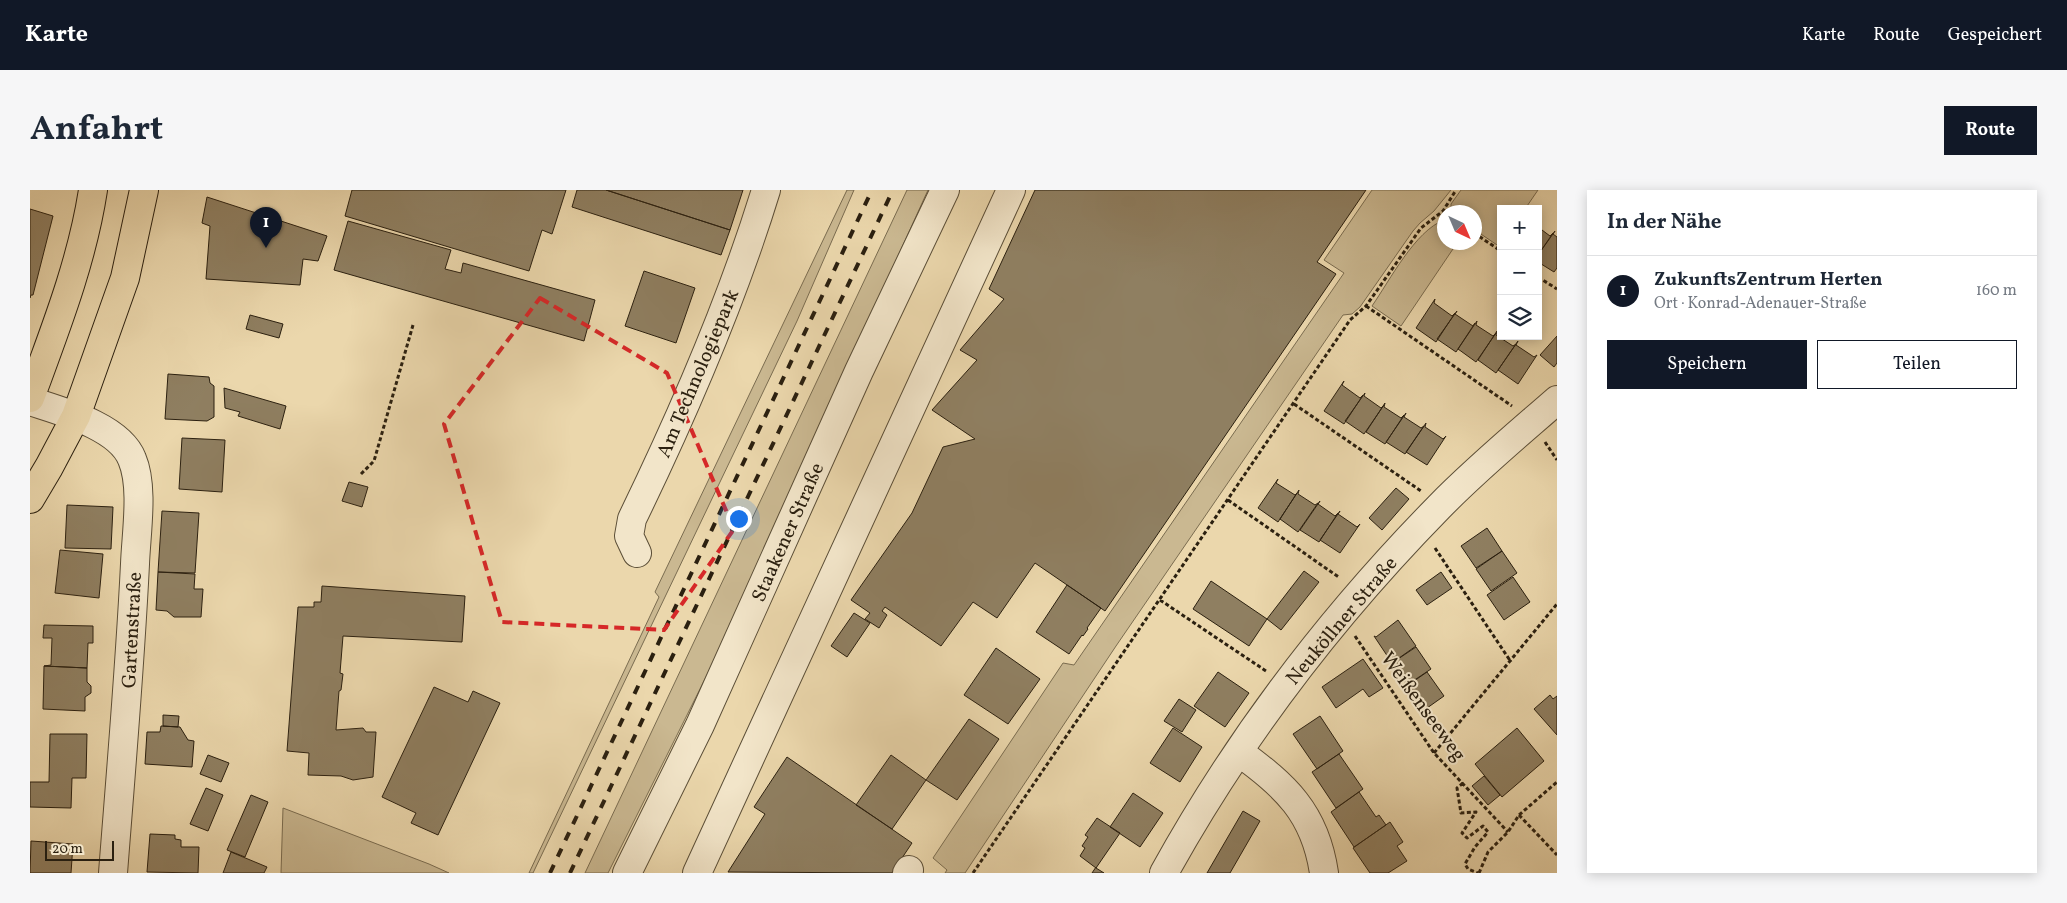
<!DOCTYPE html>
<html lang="de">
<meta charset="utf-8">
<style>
:root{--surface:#fff;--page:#f6f6f7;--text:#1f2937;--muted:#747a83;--line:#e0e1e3;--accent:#111827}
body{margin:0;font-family:Vollkorn,serif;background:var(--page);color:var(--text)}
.controls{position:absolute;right:15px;top:15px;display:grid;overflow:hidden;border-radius:0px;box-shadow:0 2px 12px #0003}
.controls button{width:45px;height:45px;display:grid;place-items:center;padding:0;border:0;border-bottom:1px solid var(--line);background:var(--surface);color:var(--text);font:25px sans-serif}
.compass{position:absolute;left:1407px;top:15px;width:45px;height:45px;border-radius:50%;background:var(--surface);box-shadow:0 2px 12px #0003;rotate:136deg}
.scale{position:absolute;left:15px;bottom:12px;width:69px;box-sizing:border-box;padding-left:5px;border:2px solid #2b2010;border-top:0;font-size:14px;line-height:18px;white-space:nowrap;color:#2b2010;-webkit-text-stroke:4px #f2e5c9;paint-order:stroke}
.you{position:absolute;left:708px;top:328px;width:18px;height:18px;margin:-12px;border:4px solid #fff;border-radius:50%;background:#1a73e8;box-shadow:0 0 0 8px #1a73e833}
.badge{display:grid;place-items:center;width:32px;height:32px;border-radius:50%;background:var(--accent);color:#fff;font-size:16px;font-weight:700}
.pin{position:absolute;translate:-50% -41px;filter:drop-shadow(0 1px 2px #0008)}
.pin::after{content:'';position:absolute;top:26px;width:18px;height:15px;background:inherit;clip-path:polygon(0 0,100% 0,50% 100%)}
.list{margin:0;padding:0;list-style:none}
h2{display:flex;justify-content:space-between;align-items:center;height:65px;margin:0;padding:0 20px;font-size:21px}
h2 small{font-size:16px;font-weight:400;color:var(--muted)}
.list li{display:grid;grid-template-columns:32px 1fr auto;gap:15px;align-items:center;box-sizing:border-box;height:70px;padding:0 20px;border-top:1px solid var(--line)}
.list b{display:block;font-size:19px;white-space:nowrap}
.list p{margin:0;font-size:16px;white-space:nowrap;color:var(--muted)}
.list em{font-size:16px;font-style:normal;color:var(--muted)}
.actions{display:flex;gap:10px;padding:15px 20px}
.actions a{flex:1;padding:11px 0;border:1px solid var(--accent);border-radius:0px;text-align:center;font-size:18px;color:var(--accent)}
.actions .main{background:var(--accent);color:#fff}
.icon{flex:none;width:28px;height:28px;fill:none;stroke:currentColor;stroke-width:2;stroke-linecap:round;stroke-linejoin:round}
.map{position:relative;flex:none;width:1527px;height:683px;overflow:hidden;border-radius:0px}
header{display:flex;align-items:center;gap:30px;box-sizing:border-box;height:70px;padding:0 25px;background:var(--accent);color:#fff}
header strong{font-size:24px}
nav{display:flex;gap:28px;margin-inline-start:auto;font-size:18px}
.intro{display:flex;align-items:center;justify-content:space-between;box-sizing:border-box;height:120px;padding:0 30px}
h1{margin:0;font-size:35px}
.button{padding:12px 22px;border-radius:0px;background:var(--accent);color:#fff;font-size:18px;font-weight:700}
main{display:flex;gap:30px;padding:0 30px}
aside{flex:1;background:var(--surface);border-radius:0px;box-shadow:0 2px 12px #0003}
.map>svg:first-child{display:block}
.green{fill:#cab891;stroke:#7a6c50}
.building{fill:#8f7f61;stroke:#2b2010}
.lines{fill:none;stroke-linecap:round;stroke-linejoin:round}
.minor-casing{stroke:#5b4e37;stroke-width:30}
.major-casing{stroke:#2b2010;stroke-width:30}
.path{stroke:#2b2010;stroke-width:3;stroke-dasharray:4 2.5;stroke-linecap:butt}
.minor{stroke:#f2e5c9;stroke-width:28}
.major{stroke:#ebd7ac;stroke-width:28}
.rail{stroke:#2b2010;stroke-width:4;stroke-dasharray:9 9;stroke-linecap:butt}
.marked{fill:none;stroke:#d62828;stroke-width:4;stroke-dasharray:10 6;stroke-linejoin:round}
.labels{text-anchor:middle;stroke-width:4;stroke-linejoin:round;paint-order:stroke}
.street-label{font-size:20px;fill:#2b2010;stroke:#f2e5c9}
</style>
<header>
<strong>Karte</strong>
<nav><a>Karte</a><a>Route</a><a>Gespeichert</a></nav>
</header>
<div class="intro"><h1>Anfahrt</h1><a class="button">Route</a></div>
<main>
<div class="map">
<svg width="1527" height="683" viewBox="0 0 1527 683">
<rect width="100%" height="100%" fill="#ebd7ac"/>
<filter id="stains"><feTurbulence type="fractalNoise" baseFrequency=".004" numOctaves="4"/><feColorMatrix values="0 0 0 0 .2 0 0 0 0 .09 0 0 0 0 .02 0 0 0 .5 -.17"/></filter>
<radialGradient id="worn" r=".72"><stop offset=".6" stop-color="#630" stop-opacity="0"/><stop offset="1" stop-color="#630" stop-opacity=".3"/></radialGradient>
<path class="green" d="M817 0H824L767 131 503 683H499L629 407 625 402Z
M877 0H898L683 473 578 683H555Z
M1342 0H1421L1404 21 1390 33 1383 41 1330 117 1322 124 1313 125 1086 456 935 683H915L917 680 903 668 1033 473 1044 475 1314 83 1294 70Z
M1431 0H1508L1495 19H1471L1470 57 1445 40 1444 22H1421V14Z
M1414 30V52L1427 53 1371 136 1342 116C1360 90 1385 41 1414 30Z
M253 618 399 674 419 683H251Z"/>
<path class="building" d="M322 0H536L522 44 512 40 499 81 315 26Z
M547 0H576L700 40 691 65 542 17Z
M576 0H713L700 40Z
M1005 0H1336L1287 72 1306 84 1075 421 1005 373 967 428 943 412 911 456 855 417 852 421 857 425 849 438 835 429 840 423 821 410 882 323 913 257 945 249 902 220 947 170 930 160 974 109 959 99Z
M177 7 297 46 288 71 273 69 270 95 176 89 180 36 172 33Z
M0 19 23 26 3 105H1L0 108Z
M318 31 421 60 415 79 431 83 433 73 565 110 554 151 304 80Z
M1508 37 1520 46 1523 43 1508 65Z
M1525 41 1523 44 1527 47V78L1524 82 1508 72V65Z
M614 81 665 98 646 153 595 136Z
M1405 109 1404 113 1422 126 1425 123 1406 152 1386 138Z
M1427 121 1425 124 1443 136 1445 133 1426 162 1407 149Z
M220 125 253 134 249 148 216 139Z
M1447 131 1446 135 1463 146 1466 143 1446 172 1428 159Z
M1467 141 1466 145 1483 156 1486 154 1466 183 1448 170Z
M1527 146V173L1524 177 1510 165Z
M1488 151 1486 155 1504 167 1507 165 1488 194 1468 180Z
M138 184 179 187 180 193 184 196V227L177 231 135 229Z
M1314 191 1312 195 1330 208 1333 205 1314 234 1294 221Z
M194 198 256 216 250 239 208 226 210 222 195 218Z
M1335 203 1334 206 1351 218 1354 215 1334 244 1315 231Z
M1355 213 1354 217 1371 228 1374 225 1355 254 1336 242Z
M1376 223 1374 227 1391 238 1394 236 1375 264 1356 252Z
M1396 233 1395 237 1413 249 1416 246 1397 275 1376 262Z
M152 248 195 250 192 302 149 299Z
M1248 289 1246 293 1265 305 1267 303 1248 332 1228 318Z
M319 292 338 297 332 317 312 311Z
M1366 298 1379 309 1352 340 1339 328Z
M1269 300 1268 304 1285 315 1288 313 1268 342 1250 329Z
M1290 311 1288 314 1305 326 1308 323 1289 352 1270 340Z
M37 315 83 317 81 359 35 358Z
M132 321 169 323 165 383 128 382Z
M1310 321 1308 324 1327 337 1330 334 1310 363 1290 350Z
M1457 338 1472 361 1446 378 1431 356Z
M30 360 73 364 69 408 25 403Z
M1472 361 1487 383 1461 401 1446 379Z
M1274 381 1289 392 1251 440 1237 429Z
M128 382 165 384 164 399H173L171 427H144L137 421 126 420Z
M1411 382 1422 398 1397 415 1386 400Z
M1483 387 1500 412 1474 430 1457 405Z
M1181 391 1237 429 1219 456 1163 419Z
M1037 395 1071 418 1057 438 1058 439 1053 446 1052 445 1039 464 1006 442Z
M292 396 435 406 432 452 313 446 310 483 313 484 311 500 309 501 306 540 333 538 336 542H346L343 587 323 590 311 586 278 585 279 563 257 561 268 417H284V412H291Z
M824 423 840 433 817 467 801 456Z
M1368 430 1386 456 1362 473 1344 446 1346 447Z
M14 435 63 436V453H58L57 478 14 476 21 475 22 448H13Z
M1386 457 1401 479 1377 495 1362 473Z
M966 458 1010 489 978 534 934 505Z
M1333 469 1353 498 1339 507 1333 499 1306 518 1292 497Z
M14 476 57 478V492L61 496V503L55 507V521L13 519Z
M1188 482 1219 503 1195 537 1164 516Z
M1397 482 1414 506 1390 523 1374 498Z
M404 497 438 512 443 501 470 513 408 645 381 633 386 623 352 607Z
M1520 505 1523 509 1527 506V545L1504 519Z
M1149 509 1166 520 1152 542 1134 531Z
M133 525 149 526 148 537 133 536Z
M1290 526 1313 561 1287 579 1263 544Z
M939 529 969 549 927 610 896 590Z
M131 536 150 537 158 550 164 551 162 577 115 574 117 542H130Z
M1143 538 1172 557 1150 592 1120 573Z
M1487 538 1514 571 1472 607 1445 574Z
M20 544H57L56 588H42L41 618 0 617V592H19Z
M1309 564 1333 599 1306 618 1282 582Z
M178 565 199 573 191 592 170 584Z
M861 565 896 590 862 639 826 615Z
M757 567 882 653 862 683 698 682 735 624 724 617Z
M1454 586 1470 605 1458 615 1442 596Z
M176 598 193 605 178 641 160 634Z
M1329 602 1346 627 1349 625 1356 635 1324 657 1301 622Z
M1103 603 1133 623 1110 657 1080 637Z
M221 605 238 612 215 667 197 660Z
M1213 621 1230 631 1200 683H1177Z
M1067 628 1090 643 1066 678 1050 666 1055 658 1052 656 1058 647 1055 645Z
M1360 632 1373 652 1367 656 1377 671 1358 683H1340L1323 658Z
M120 644 145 645V649L151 650V657H169L168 683 117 682Z
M1 651 43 654 41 683H0Z
M201 662 237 677 234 683H193Z
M1066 677V678L1074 683H1062Z"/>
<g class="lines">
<g class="minor-casing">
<path id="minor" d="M0 211C30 221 89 236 102 269 114 297 106 344 105 374 100 477 91 580 83 683
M607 363 599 346 602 329C654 222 701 114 736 0
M1209 562C1255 596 1285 622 1294 683
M597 683 670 535 829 181 915 0
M667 683 981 0
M877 683 879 680
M1134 683C1208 549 1302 426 1409 317 1446 279 1487 245 1527 210"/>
</g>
<g class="major-casing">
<path id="major" d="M0 208C25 140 52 72 63 0
M0 309 19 277 46 226 95 88 114 0"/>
</g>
<path class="path" d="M1444 43 1471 61
M1508 87 1527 99
M1336 116 1482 216
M1264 214 1391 301
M1515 252 1527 270
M331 284 344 271 383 135
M1198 310 1310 388
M1405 358 1481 472
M1130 410 1236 481
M1325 446 1404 563 1478 642
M1404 563 1527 414
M1433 593 1427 598 1431 623 1446 622 1432 643 1437 648 1453 636 1458 642 1445 657 1435 674 1438 679 1448 683
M1489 625 1527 665
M943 683 1320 130 1336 116 1391 38 1413 21 1426 0
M1449 683 1458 662 1478 642 1489 625 1527 592"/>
<use href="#minor" class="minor"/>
<use href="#major" class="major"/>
<path class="rail" d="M520 683 842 0
M540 683 863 0"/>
</g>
<path class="marked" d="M510 108 637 183 704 339 634 440 472 432 414 234Z"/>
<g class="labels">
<g class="street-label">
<text transform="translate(667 183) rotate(-67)" y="7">Am Technologiepark</text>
<text transform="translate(757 342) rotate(-66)" y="7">Staakener Straße</text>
<text transform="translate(1311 430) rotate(-50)" y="7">Neuköllner Straße</text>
<text transform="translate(101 440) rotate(-87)" y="7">Gartenstraße</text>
<text transform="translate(1394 516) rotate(54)" y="7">Weißenseeweg</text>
</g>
</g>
<rect width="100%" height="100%" filter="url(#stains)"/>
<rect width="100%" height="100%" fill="url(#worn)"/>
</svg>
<div class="controls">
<button>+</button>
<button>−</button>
<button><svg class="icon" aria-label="layers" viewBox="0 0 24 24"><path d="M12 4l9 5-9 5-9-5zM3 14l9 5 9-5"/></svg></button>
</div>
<svg class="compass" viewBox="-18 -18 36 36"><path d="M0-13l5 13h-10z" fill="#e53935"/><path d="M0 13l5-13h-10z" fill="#747a83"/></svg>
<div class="scale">20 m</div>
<div class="you"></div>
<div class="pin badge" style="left:236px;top:58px">1</div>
</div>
<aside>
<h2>In der Nähe<small></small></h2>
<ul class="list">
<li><span class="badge">1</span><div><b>ZukunftsZentrum Herten</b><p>Ort · Konrad-Adenauer-Straße</p></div><em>160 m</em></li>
</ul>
<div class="actions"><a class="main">Speichern</a><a>Teilen</a></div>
</aside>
</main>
